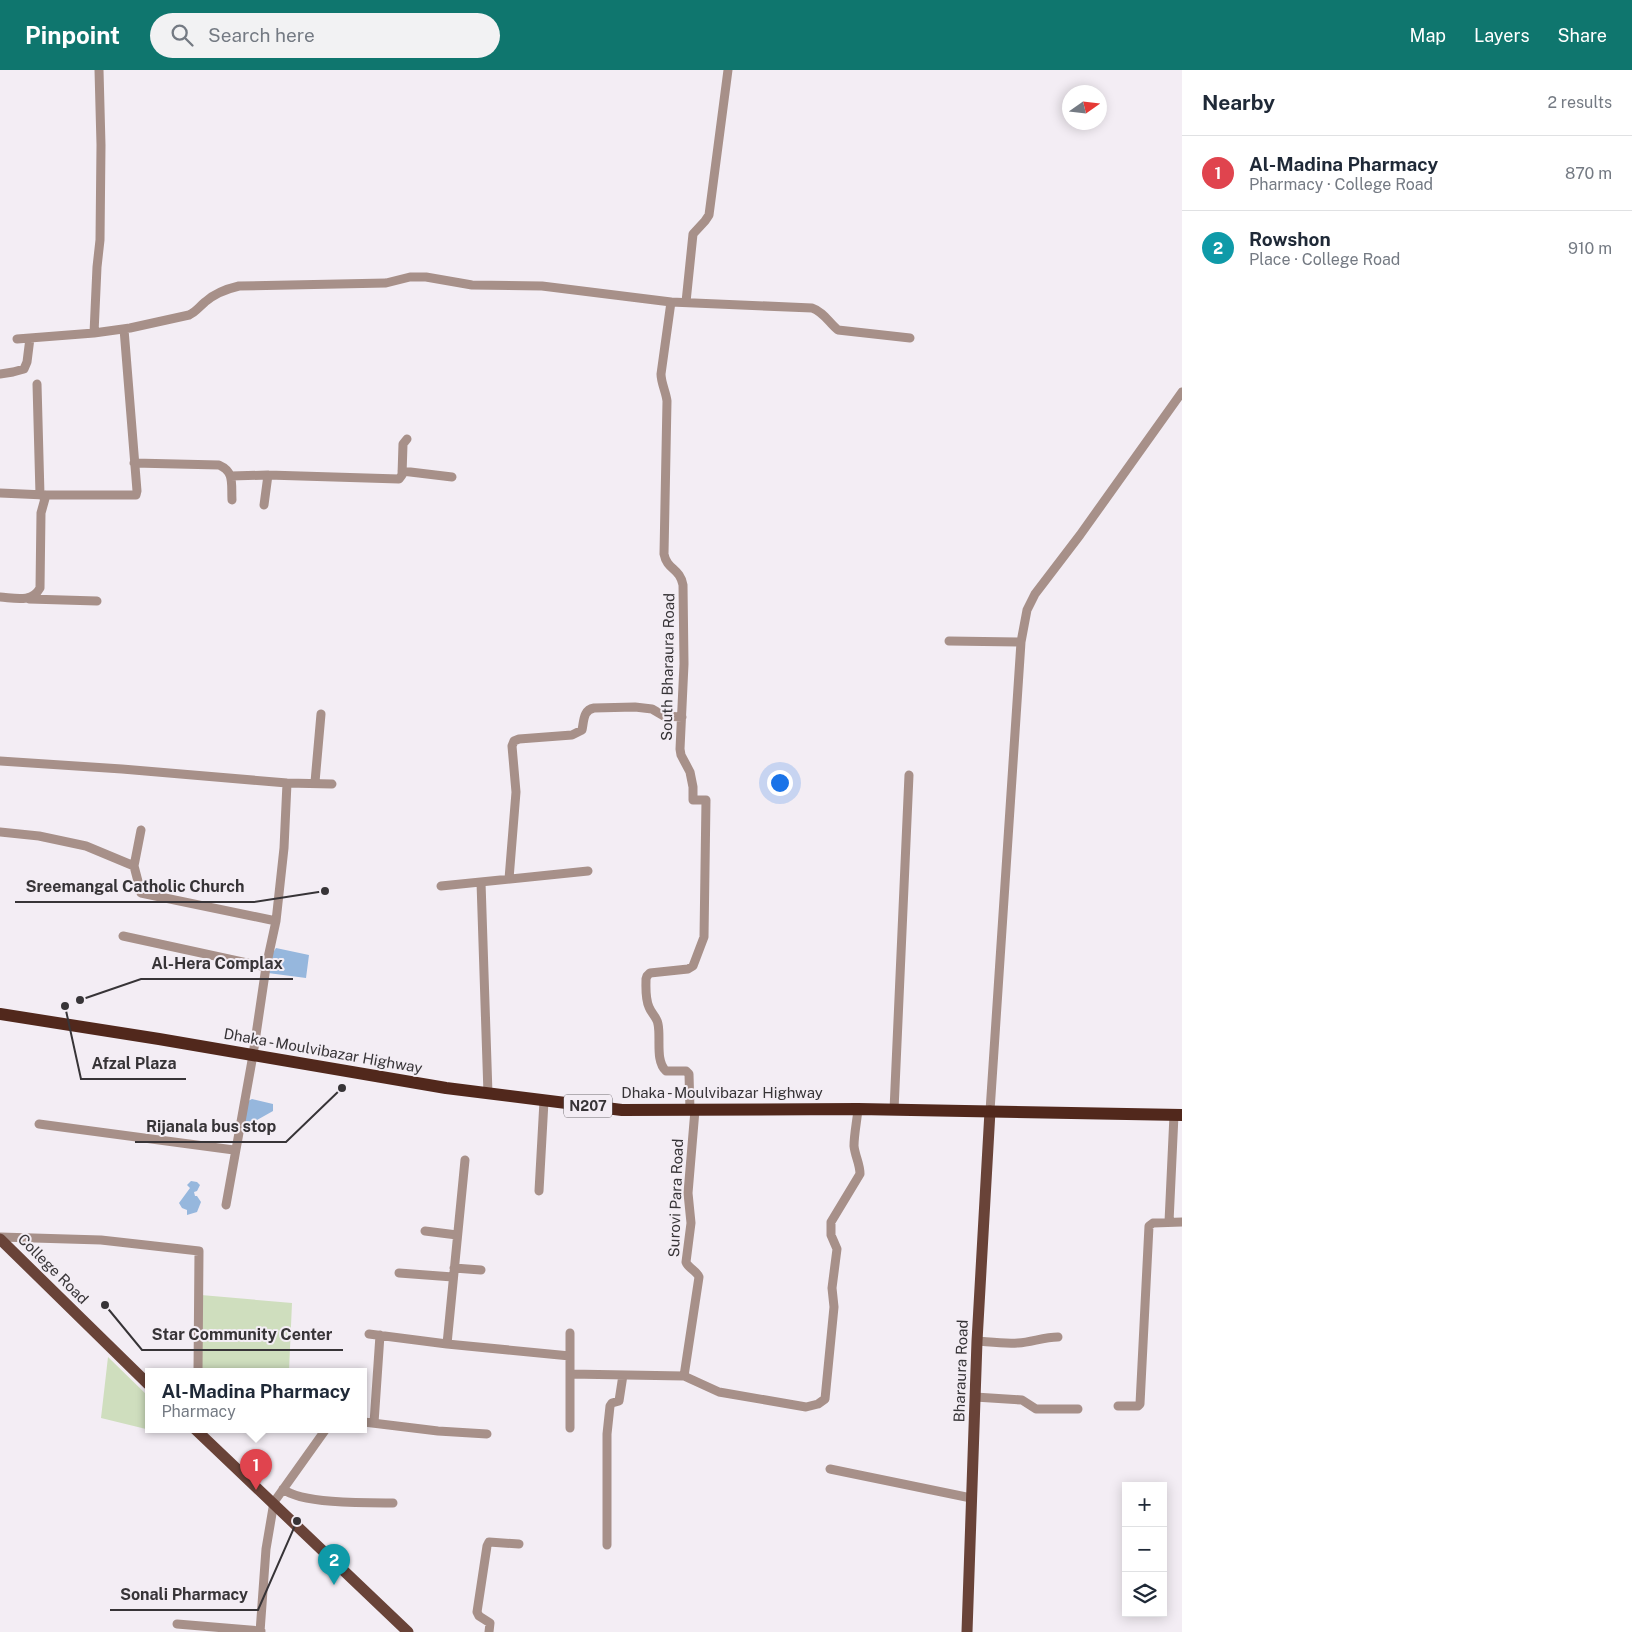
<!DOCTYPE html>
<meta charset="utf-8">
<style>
:root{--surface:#fff;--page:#f2f2f3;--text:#1f2937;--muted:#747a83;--line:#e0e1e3;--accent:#0f766e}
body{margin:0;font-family:"Public Sans",sans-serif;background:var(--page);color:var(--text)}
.controls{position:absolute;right:15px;bottom:15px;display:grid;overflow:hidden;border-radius:0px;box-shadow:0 2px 12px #0003}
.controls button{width:45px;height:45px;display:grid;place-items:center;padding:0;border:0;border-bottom:1px solid var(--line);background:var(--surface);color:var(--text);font:25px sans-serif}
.compass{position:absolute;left:1062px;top:15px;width:45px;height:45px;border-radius:50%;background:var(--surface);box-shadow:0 2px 12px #0003;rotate:76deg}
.you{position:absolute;left:779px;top:712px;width:18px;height:18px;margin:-12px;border:4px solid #fff;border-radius:50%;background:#1a73e8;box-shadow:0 0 0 8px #1a73e833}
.badge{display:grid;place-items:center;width:32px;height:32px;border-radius:50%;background:var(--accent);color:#fff;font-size:16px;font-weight:700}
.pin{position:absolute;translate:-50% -41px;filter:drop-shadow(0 1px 2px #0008)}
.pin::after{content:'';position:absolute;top:26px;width:18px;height:15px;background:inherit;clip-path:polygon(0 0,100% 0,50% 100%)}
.popup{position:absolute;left:145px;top:1298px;width:222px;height:65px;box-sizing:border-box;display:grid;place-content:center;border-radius:0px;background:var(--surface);filter:drop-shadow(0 1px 4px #0005);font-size:16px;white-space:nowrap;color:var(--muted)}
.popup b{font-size:19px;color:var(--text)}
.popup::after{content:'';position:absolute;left:50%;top:100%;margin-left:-10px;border:10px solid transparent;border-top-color:var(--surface)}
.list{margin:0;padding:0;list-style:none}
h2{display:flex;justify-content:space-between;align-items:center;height:65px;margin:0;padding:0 20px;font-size:21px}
h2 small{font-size:16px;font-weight:400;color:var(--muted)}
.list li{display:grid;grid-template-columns:32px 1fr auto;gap:15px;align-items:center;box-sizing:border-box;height:75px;padding:0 20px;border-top:1px solid var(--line)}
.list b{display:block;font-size:19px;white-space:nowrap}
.list p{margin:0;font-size:16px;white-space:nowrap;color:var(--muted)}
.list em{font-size:16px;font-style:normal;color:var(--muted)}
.icon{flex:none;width:28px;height:28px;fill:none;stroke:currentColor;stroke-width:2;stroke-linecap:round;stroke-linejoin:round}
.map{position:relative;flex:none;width:1182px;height:1562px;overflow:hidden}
header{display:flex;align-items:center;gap:30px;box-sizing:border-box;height:70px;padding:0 25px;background:var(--accent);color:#fff}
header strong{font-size:24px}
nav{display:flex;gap:28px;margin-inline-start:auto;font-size:18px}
.search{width:350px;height:45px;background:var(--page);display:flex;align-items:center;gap:12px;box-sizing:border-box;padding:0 18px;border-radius:28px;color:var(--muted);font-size:19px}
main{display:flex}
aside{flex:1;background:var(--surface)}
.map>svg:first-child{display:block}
.green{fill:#cfdebe}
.water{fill:#96b7dd}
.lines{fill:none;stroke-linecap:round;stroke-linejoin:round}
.minor{stroke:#a79089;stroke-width:9}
.major{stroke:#694338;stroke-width:11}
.highway{stroke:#51281c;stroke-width:12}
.labels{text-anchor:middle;stroke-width:4;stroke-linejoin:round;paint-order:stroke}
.shield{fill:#f3edf4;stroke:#6f6c70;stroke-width:1}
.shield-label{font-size:14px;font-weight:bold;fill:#373437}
.street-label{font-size:15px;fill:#373437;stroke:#f3edf4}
.leader{fill:none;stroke:#373437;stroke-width:2}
.callout-dot{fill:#373437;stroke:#f3edf4;stroke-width:2}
.callout-label{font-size:16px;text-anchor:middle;font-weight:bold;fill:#373437;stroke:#f3edf4;stroke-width:4;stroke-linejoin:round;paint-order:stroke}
</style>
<header>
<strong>Pinpoint</strong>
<div class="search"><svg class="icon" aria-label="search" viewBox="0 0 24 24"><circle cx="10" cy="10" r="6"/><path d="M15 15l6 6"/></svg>Search here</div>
<nav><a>Map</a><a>Layers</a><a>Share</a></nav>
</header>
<main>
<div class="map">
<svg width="1182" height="1562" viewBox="0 0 1182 1562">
<rect width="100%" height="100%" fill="#f3edf4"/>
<path class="green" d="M201 1225 292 1233 289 1301H199Z
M108 1287 148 1326V1351L146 1359 101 1348Z"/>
<path class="water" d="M276 878 309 885 306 908 268 903 272 884Z
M252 1029 273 1034V1041L257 1050 241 1054 246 1032Z
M191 1111 197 1112 200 1115 197 1121 194 1122 195 1126H197L201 1132 197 1142 187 1145V1140L182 1138 179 1133 190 1118 187 1115Z"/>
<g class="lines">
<path class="minor" d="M671 232 661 304C661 313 666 322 667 331L664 484C667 500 680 498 683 515L684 594 680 679 681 685 690 702 693 717V730H706L704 867 693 896 688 899 650 903 647 906 646 909C646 918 645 928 649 937 651 943 657 947 658 954 661 968 655 991 666 1001H686L689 1004 690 1040
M686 232 693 164 705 151 709 145 728 0
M94 263 97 197 100 170 101 75 99 0
M17 269 94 263 130 258 189 245C196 242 199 237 205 232 215 223 226 219 239 216L386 213 410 207H426L472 215 542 216 671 232 812 238C824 242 829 253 838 260L910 268
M0 304 13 302 24 299 27 292 30 268
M37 314 40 425
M134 393 219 395C235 402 231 414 232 430
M402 401 452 407
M231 406 268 405 399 409 402 405 403 374 407 369
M0 423 45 425
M264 435 268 405
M0 527C15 528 32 533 40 518L41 443 46 425H136L137 421 124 259
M29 529 97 531
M949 571 1021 572
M0 691 122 699 287 713 332 714
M315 712 321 644
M0 762 39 766 86 776 134 796 141 823 276 851
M134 796 141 760
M509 809 516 722 512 676 514 671 519 669 572 665 582 660C584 651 583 640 594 638L635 637 652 639 664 646 682 647
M481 812 488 1024
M441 816 588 801
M123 866 266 897
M894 1040 909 705
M990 1041 1021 572 1027 540 1035 524 1080 465 1182 322
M39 1054 234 1080
M539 1121 544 1031
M226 1135 253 985 266 897 276 851 284 778 287 713
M1169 1152 1174 1045
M425 1161 457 1165
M0 1167 101 1170 199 1181 198 1301
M454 1198 481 1200
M399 1203 453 1207
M369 1264 447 1274 570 1286
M977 1271C990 1272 1004 1274 1018 1273 1032 1272 1044 1267 1058 1267
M447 1274 465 1090
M570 1304 684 1306 719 1322 806 1337 818 1334 825 1329 834 1237 832 1218 837 1179 831 1165V1152L860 1104C860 1094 855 1086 854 1076 854 1064 857 1051 858 1039
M684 1306 699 1207C697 1201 688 1198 686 1192L691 1153 688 1123 695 1040
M975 1327 1022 1330 1036 1339H1078
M1118 1336H1138L1140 1334 1149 1156 1153 1153 1182 1152
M364 1352 438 1361 487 1364
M374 1353 380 1265
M570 1358V1263
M830 1399 971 1428
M283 1419C301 1434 368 1433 393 1433
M607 1475V1364L610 1336 612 1333 619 1331 623 1305
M177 1554 261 1561
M260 1562 266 1479 274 1432 326 1359
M489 1562 490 1553 479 1546 477 1542 487 1476 489 1472 519 1474"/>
<path class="major" d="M0 1169 148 1314
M195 1359 408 1562
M967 1562 977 1271 990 1041"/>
<path class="highway" d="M0 944 159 969 446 1018 622 1040 858 1039 1182 1045"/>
</g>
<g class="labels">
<rect class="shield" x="564" y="1024.5" width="48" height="23" rx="4"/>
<g class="shield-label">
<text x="588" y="1041">N207</text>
</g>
<g class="street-label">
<text transform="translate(668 597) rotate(-89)" y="5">South Bharaura Road</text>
<text transform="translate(323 981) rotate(10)" y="5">Dhaka - Moulvibazar Highway</text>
<text x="722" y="1028">Dhaka - Moulvibazar Highway</text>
<text transform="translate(676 1128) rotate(-88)" y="5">Surovi Para Road</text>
<text transform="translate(53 1199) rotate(45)" y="5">College Road</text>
<text transform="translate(961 1301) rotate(-88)" y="5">Bharaura Road</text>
</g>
</g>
<path class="leader" d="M325 821L254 832H15M80 930L141 909H293M65 936L81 1009H186M342 1018L286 1072H135M105 1235L142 1280H343M297 1451L258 1540H110"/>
<g class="callout-dot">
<circle cx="325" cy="821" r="5"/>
<circle cx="80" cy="930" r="5"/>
<circle cx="65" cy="936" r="5"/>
<circle cx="342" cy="1018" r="5"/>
<circle cx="105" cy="1235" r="5"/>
<circle cx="297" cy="1451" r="5"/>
</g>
<g class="callout-label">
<text x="135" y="822">Sreemangal Catholic Church</text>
<text x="217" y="899">Al-Hera Complax</text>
<text x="134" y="999">Afzal Plaza</text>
<text x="211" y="1062">Rijanala bus stop</text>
<text x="242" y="1270">Star Community Center</text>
<text x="184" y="1530">Sonali Pharmacy</text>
</g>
</svg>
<div class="controls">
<button>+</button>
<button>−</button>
<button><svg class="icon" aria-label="layers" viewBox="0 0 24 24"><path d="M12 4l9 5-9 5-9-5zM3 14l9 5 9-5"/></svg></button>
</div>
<svg class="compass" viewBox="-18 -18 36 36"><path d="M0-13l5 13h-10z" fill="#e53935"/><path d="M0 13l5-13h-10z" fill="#747a83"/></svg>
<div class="you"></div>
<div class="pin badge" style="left:256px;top:1420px;background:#e0444e">1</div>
<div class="popup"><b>Al-Madina Pharmacy</b>Pharmacy</div>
<div class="pin badge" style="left:334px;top:1515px;background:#0f9aa8">2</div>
</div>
<aside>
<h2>Nearby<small>2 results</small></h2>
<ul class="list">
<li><span class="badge" style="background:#e0444e">1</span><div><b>Al-Madina Pharmacy</b><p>Pharmacy · College Road</p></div><em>870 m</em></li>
<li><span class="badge" style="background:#0f9aa8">2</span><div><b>Rowshon</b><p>Place · College Road</p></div><em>910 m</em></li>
</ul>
</aside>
</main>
